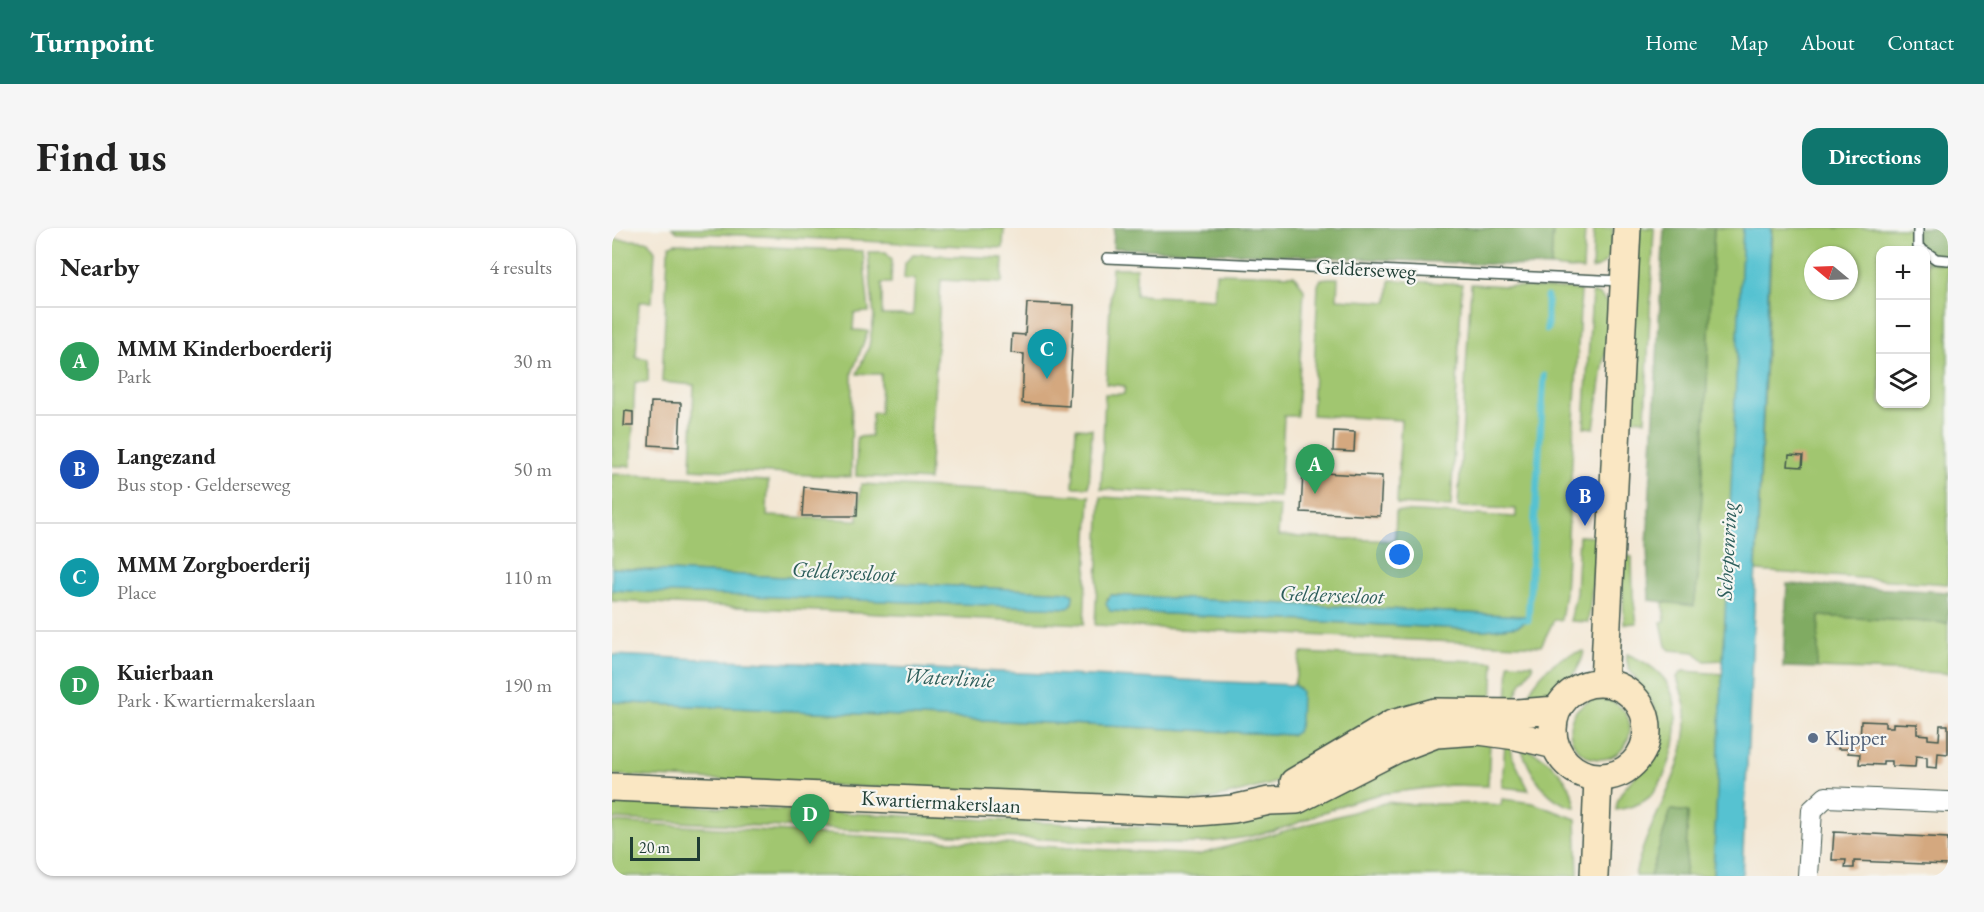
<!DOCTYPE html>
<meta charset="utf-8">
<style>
:root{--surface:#fff;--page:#f6f6f6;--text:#222;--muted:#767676;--line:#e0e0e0;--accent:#0f766e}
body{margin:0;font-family:"EB Garamond",serif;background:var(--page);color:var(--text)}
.controls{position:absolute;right:18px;top:18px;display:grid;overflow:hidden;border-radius:12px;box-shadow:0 2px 4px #0004}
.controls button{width:54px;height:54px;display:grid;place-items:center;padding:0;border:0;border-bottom:2px solid var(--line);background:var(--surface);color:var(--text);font:30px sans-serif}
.compass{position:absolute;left:1192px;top:18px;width:54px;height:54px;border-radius:50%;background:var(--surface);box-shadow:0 2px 4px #0004;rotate:289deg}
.scale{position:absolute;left:18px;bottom:15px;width:70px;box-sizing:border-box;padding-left:6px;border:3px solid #1f3d34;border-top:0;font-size:16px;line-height:21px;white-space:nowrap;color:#1f3d34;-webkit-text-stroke:4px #f6f6f2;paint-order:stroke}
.you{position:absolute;left:788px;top:327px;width:21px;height:21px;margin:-15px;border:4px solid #fff;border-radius:50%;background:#1a73e8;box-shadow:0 0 0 9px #1a73e833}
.badge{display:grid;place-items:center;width:39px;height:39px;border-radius:50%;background:var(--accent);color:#fff;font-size:20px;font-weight:700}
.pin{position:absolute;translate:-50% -50px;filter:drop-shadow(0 2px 3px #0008)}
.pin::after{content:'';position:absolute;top:32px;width:21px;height:18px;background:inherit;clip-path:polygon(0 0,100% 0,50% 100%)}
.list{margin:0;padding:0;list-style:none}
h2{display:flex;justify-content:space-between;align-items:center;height:78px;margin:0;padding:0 24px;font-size:26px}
h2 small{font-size:20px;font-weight:400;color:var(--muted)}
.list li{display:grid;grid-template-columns:39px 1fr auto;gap:18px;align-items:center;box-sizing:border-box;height:108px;padding:0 24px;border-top:2px solid var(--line)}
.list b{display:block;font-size:22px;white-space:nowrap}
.list p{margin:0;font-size:20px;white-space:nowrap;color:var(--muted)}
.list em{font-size:20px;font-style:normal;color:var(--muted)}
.icon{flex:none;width:33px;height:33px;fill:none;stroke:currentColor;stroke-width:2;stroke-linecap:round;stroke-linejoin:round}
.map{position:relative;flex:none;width:1336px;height:648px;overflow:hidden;border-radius:18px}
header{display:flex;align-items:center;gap:36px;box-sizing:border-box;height:84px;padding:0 30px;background:var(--accent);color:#fff}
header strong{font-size:28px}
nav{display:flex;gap:33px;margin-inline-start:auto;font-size:21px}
.intro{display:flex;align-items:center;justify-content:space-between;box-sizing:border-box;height:144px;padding:0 36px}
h1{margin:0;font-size:42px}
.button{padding:15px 27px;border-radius:18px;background:var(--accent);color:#fff;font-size:21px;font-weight:700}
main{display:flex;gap:36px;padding:0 36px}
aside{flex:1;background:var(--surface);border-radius:18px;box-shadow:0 2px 4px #0004}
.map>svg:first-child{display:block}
.green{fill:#a1c670;stroke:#608252;stroke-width:1.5;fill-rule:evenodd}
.forest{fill:#80ab62;stroke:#50744b;stroke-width:1.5}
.water{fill:#57c2d1;stroke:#3b8082;stroke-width:1.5}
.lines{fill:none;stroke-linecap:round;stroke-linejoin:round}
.stream{stroke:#57c2d1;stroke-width:7}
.building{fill:#d4a87f}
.lane-casing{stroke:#3f564c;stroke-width:12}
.street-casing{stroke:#3f564c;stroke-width:22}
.secondary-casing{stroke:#3f564c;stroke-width:30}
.lane{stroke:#fff;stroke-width:9}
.street{stroke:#fff;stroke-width:20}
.secondary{stroke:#fae7c3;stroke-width:27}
.service-dot{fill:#5c6f8a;stroke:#f6f6f2;stroke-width:2}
.labels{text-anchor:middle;stroke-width:4.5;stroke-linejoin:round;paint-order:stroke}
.street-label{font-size:21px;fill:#1f3d34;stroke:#f6f6f2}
.service-label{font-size:21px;fill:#4e5e75;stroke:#f6f6f2;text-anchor:start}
.water-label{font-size:22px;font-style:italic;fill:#2d5e5b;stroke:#f6f6f2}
</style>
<header>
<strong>Turnpoint</strong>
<nav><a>Home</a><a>Map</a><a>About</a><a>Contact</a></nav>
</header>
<div class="intro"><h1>Find us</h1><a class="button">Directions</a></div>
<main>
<aside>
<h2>Nearby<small>4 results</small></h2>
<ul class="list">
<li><span class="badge" style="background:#2e9e5b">A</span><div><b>MMM Kinderboerderij</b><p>Park</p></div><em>30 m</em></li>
<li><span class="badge" style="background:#1a4fb4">B</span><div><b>Langezand</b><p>Bus stop · Gelderseweg</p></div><em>50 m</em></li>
<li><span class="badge" style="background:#0f9aa8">C</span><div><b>MMM Zorgboerderij</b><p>Place</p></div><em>110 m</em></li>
<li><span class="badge" style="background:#2e9e5b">D</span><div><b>Kuierbaan</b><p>Park · Kwartiermakerslaan</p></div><em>190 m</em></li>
</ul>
</aside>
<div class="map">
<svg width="1336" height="648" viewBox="0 0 1336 648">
<rect width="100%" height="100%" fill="#f6f6f2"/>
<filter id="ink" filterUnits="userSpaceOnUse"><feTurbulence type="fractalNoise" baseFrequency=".0167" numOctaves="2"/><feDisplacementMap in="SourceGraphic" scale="12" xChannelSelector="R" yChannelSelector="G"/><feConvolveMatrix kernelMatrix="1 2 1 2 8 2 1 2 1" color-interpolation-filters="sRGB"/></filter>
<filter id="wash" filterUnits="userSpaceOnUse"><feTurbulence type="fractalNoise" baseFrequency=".008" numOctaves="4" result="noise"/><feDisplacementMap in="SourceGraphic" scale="24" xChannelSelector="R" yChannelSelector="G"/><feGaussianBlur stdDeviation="1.35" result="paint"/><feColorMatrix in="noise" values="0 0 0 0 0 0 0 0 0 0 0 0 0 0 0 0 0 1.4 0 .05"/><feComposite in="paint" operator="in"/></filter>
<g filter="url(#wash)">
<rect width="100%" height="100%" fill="#f3e7d4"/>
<path class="green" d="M60 0H392L391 20 65 4Z
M941 0H973L971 42 939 39Z
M982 0H1001C1000 18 1001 37 980 41Z
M1023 0H1042L1033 192 1015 191Z
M1102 0H1131L1112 432 1093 433 1082 424 1058 422 1054 418 1049 394 1053 393 1051 374 1082 377 1086 349Z
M1160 0H1336V356L1144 343ZM1268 22H1314V176H1268ZM1201 27H1237V63H1201Z
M0 11 36 13 43 23 40 74H27L24 129 36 131V154H23L19 238H0Z
M63 15 251 23 257 84 242 85 241 102 256 103 240 145 239 249 79 241 82 157 50 154 56 24 58 17Z
M256 24H274L280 31 279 55H270V87H301L303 51H292L293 35 301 26 391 30 390 55 329 52 317 252 244 248 245 209 259 208 260 185H268L269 146H245L257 118 262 89Z
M500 40H524V67L602 71 604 45 682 47 692 61 685 188H672L668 269 489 261 493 166H512L513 158 494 156Z
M717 50H726L725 71 776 74 778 52 850 56 839 279 785 276 789 192 700 187 706 57 709 51Z
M859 56 969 62 953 365 949 392H942L929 418 483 397 489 269 668 278 666 308 783 313 784 283 904 289V281L846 279ZM499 367 913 388 916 392 906 398 873 402 498 383 495 371Z
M980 64 988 67 997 77 995 113 982 200 972 199Z
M464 200 480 201 477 259H461Z
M0 246 156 253 155 288 246 292 249 256 478 268 472 396 0 373V362L456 380 460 376 461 367 456 364 0 340Z
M967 308 986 309 976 394 958 393 964 365Z
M1014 328 1020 329 1021 368 1025 395 1012 396 1010 347Z
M1207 388 1336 395V445L1205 440Z
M972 423C967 451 938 470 912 475 923 449 943 427 972 423Z
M689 425 882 434 880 478 656 557 599 571 569 574 0 547V474L680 507 687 460 682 457Z
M1015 426C1029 432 1043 439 1053 452 1074 482 1063 538 1041 565 1033 576 1016 580 1004 582 1005 552 1046 541 1048 504 1050 470 1010 448 1015 426Z
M897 435 920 436 921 439 910 454 900 477H895Z
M1071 443 1111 446 1101 648H1073L1076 584 1059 582 1038 648H1023C1034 591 1077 545 1074 485 1073 472 1068 461 1065 449Z
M958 501a30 30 0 1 1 60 0a30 30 0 1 1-60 0Z
M878 514 876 558 838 557 768 566 735 575 678 598 636 609 590 615H515L0 591V574L526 599 623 597 681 581 814 517Z
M893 515H898L901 530 917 562 890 559Z
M909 519C935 527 960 551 964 579 936 576 917 544 909 519Z
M890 571 921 575 964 591 966 648H0V594L586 627 776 574C813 580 851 572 889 577Z"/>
<path class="forest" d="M502 0H941L939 39 501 20Z
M1052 0H1102L1086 349 1082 378 1037 372 1035 318Z
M1305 0H1336V37L1314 34V22H1304Z
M1175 356 1336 364V395L1207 388 1205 440 1171 439Z
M1059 582 1076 584 1073 648H1038Z"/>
<path class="water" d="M1131 0H1159L1130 648H1101Z
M0 340 456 364 461 367 460 376 456 380 33 364 0 362Z
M499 367 913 388 916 392 906 398 873 402 498 383 494 376Z
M0 427 682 457 689 463 688 495 685 504 680 507 0 474Z"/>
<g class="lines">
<path class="stream" d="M935 101V69
M916 392 932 148"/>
</g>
<g id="blocks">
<path class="building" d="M415 75 462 77 457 178 410 175 412 126 399 125 400 106 413 107Z
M39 174 69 175 67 219 37 217Z
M13 183 21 184V198H12Z
M722 203 743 204 742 224 721 223Z
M1177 227 1191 228 1190 239 1176 238Z
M691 244 770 248 768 288 689 284Z
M192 259 246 264 245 288H190Z
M1249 493 1273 494V499H1281V495L1305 496V506L1316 507V511L1327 512 1328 497H1336V526L1326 525 1325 540 1315 539V529L1304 528 1303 539 1280 538V533H1271V537L1247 536 1248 526 1236 525 1237 521H1226L1227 507H1237V514L1248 515Z
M1222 604 1336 610V637L1242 633V640H1233L1234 632H1220Z"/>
</g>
</g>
<g filter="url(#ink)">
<use href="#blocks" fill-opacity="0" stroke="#3f564c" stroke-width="1.5"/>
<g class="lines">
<g class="lane-casing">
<path id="lane" d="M1306 0V19L1311 22
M1314 24 1324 31 1336 32
M495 30 1011 53"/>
</g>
<g class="street-casing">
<path id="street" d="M1196 648 1200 582 1214 569 1336 574"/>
</g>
<g class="secondary-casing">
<path id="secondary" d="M941 502a47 47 0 1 1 94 0a47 47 0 1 1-94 0Z
M992 455 1015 0
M682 554 780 496 823 484 905 485 945 482
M0 559 585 584 621 581 657 573 685 572 785 521 824 506 867 503 904 508 943 517
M982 648 986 550"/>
</g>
<use href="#lane" class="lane"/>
<use href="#street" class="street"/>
<use href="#secondary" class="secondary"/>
</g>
</g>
<circle class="service-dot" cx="1201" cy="510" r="6"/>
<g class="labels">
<g class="street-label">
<text transform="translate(754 41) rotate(3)" y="7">Gelderseweg</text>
<text transform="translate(329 574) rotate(3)" y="7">Kwartiermakerslaan</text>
</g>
<g class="service-label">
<text x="1213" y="517">Klipper</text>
</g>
<g class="water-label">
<text transform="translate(1114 323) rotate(-87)" y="8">Schepenring</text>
<text transform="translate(232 343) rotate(3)" y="8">Geldersesloot</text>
<text transform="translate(720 366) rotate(2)" y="8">Geldersesloot</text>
<text transform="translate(337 449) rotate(3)" y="8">Waterlinie</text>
</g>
</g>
</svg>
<div class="controls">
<button>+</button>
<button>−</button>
<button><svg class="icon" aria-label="layers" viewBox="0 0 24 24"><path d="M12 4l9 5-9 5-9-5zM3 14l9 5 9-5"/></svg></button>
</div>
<svg class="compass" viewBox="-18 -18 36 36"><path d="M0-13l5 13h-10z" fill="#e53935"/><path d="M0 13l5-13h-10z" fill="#767676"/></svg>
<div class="scale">20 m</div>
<div class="you"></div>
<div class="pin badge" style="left:703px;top:266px;background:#2e9e5b">A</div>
<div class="pin badge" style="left:973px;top:298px;background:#1a4fb4">B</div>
<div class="pin badge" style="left:435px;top:151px;background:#0f9aa8">C</div>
<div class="pin badge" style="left:198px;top:616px;background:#2e9e5b">D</div>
</div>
</main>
